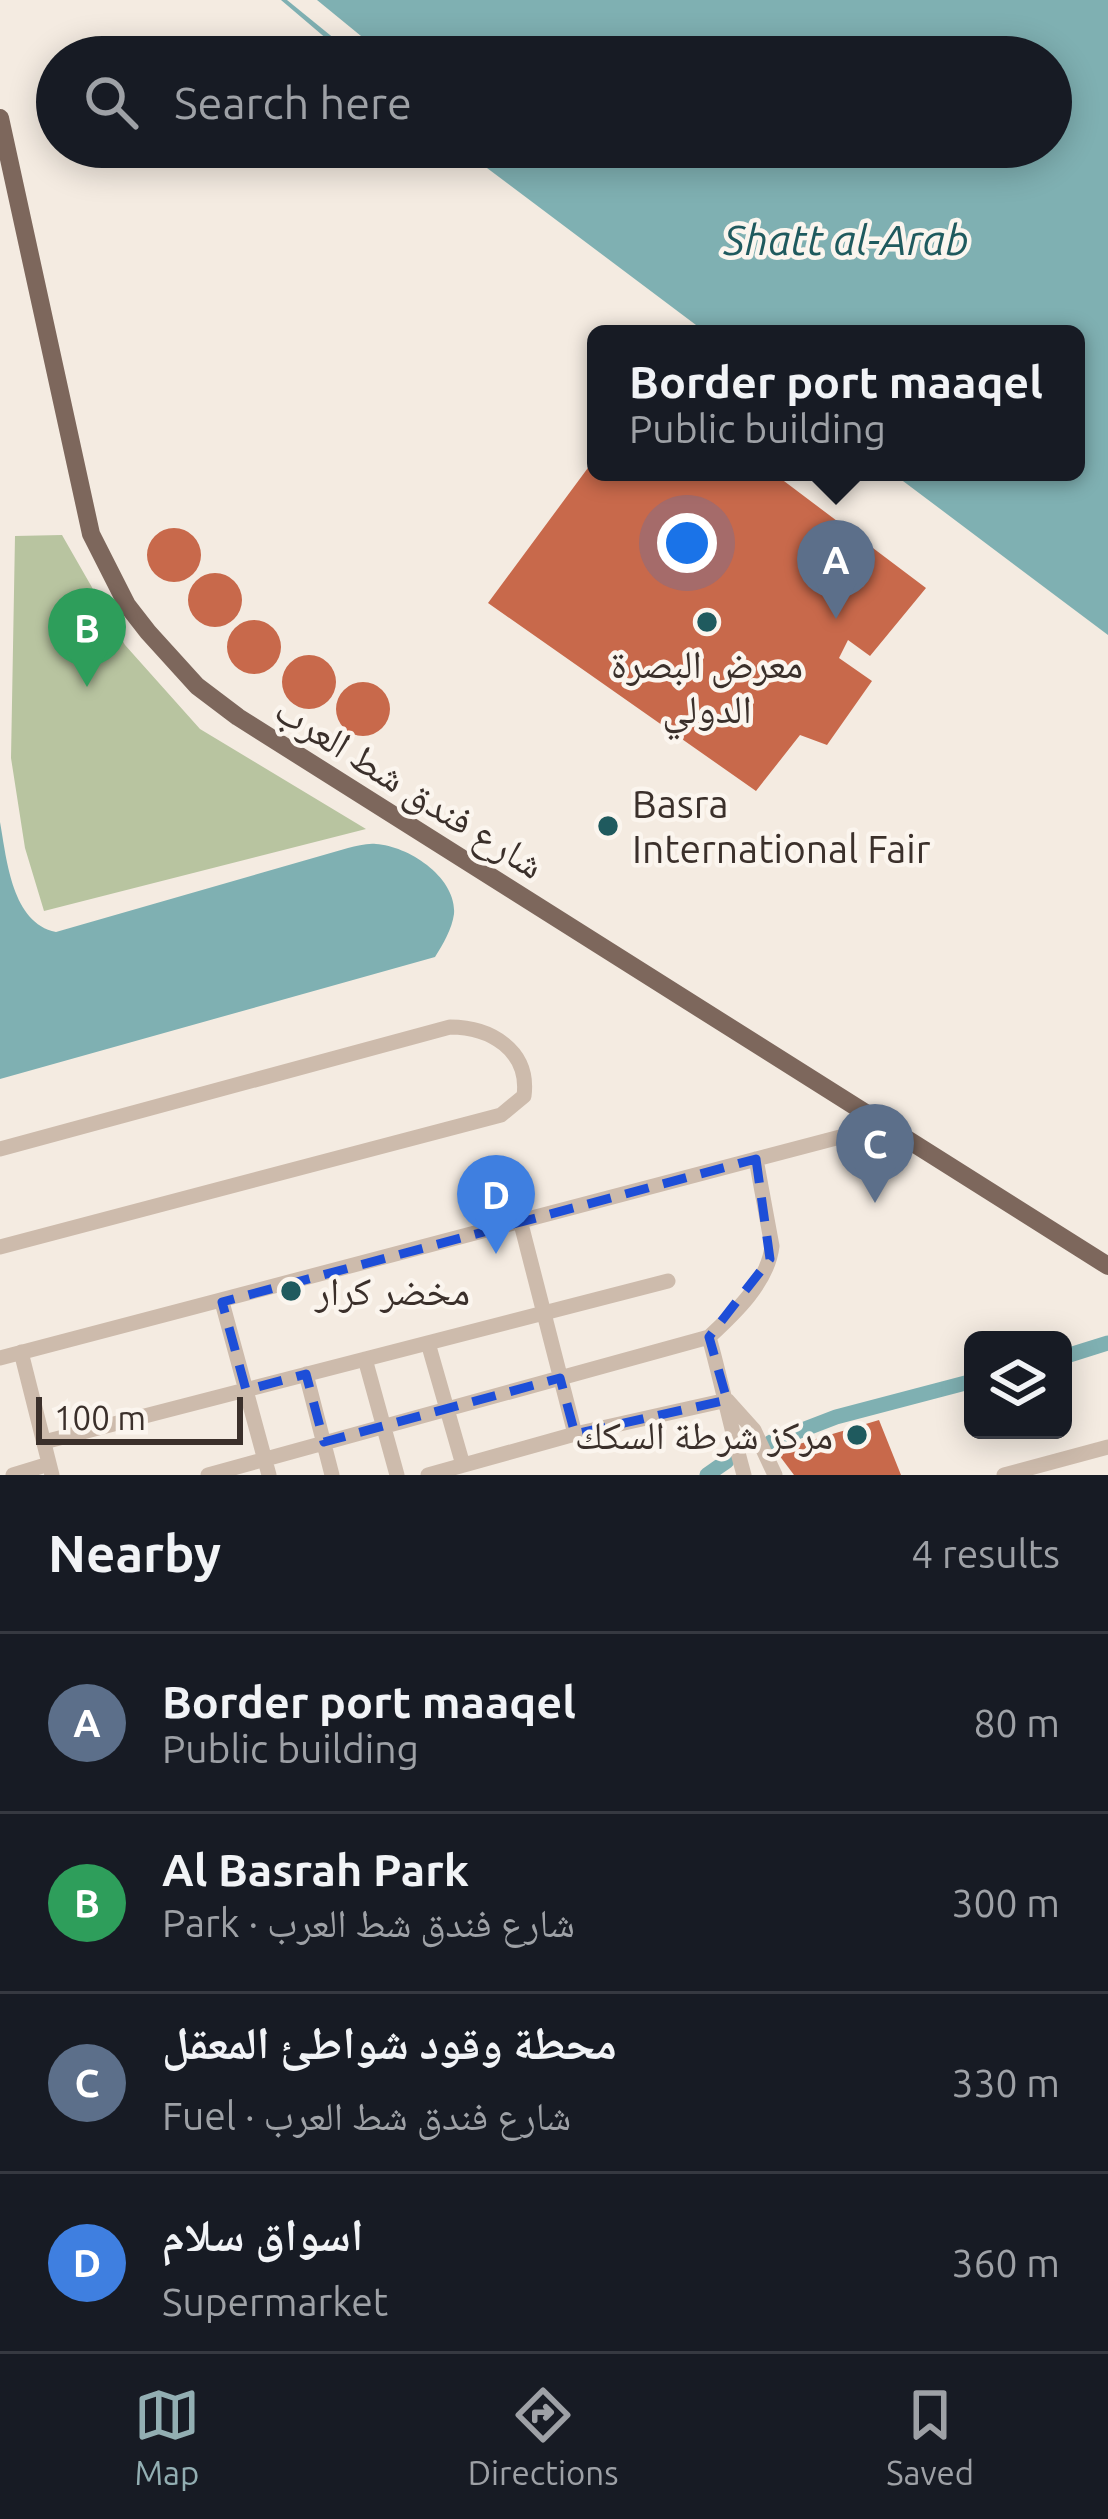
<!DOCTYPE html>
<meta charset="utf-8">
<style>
:root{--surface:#171b24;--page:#20242c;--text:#f1f3f6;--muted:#9ea1a6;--line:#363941;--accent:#92aeb2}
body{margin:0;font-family:Ubuntu,"Noto Naskh Arabic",sans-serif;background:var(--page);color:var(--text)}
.controls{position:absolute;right:36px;bottom:36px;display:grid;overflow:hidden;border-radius:18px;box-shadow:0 6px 30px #0003}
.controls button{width:108px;height:108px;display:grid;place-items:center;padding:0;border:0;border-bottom:3px solid var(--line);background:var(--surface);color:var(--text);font:60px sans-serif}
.scale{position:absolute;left:36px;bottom:30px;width:207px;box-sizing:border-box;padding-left:12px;border:6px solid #3b302b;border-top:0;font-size:33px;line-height:42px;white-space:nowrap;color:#3b302b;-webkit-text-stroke:9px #fbf5ee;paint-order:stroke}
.you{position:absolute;left:687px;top:543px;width:42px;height:42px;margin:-30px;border:9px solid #fff;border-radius:50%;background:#1a73e8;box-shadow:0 0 0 18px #1a73e833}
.badge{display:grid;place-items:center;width:78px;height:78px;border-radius:50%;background:var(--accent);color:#fff;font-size:39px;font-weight:700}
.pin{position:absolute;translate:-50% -99px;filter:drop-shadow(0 3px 6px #0008)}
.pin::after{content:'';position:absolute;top:63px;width:42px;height:36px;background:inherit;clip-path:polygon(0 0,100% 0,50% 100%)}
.popup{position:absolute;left:587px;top:325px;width:498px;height:156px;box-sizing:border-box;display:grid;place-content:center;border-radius:18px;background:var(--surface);filter:drop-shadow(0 3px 9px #0005);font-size:39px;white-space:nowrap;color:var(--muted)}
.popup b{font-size:45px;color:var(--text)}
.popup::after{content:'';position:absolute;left:50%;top:100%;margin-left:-24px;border:24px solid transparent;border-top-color:var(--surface)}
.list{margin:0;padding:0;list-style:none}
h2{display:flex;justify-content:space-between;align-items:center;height:156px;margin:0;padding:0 48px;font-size:51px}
h2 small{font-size:39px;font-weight:400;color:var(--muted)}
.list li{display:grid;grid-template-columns:78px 1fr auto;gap:36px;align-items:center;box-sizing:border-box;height:180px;padding:0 48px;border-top:3px solid var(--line)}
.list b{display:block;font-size:45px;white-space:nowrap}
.list p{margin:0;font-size:39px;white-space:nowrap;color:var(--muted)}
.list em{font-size:39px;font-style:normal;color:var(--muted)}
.icon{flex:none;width:66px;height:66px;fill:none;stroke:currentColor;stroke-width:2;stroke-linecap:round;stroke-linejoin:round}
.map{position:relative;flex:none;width:1108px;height:1475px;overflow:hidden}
.search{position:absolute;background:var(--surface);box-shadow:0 6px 30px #0003;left:36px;right:36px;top:36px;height:132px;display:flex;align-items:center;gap:30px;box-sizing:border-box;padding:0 42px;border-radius:66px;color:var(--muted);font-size:45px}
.sheet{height:876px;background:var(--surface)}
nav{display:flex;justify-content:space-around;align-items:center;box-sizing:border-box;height:168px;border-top:3px solid var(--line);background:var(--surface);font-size:33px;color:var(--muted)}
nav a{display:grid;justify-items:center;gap:6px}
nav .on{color:var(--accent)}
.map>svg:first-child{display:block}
.green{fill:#b8c4a0}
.water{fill:#7fb0b2}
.pier{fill:#f4ebe1}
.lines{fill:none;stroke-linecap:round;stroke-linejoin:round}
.canal{stroke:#7fb0b2;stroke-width:15}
.building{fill:#c8694b}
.minor{stroke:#cdbbac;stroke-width:15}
.major{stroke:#7d675c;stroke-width:18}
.marked{fill:none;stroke:#1d4ed8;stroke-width:9;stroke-dasharray:24 15;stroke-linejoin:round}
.poi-dot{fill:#1f5a5e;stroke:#fbf5ee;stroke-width:4.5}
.labels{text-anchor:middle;stroke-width:9;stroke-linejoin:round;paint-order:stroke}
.poi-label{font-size:39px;fill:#3b302b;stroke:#fbf5ee;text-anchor:start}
.street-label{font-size:39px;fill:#3b302b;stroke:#fbf5ee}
.water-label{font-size:42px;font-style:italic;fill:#1f5a5e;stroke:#fbf5ee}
</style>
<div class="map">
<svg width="1108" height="1475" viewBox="0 0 1108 1475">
<rect width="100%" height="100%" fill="#f4ebe1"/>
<path class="green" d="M62 535 125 645 200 729 366 829 44 911 25 848 11 758 15 536Z"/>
<path class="water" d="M281 0H1108V635L891 472H1076V334H708L459 147H1051V57H348Z
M0 822C7 861 12 923 56 932L348 848C357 846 367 843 376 844 409 846 457 878 454 914 452 929 443 944 435 957L0 1079Z"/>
<path class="pier" d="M287 0H317L372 45 361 57H357Z"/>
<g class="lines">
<path class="canal" d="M1063 1357 1108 1343
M771 1442 836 1417 973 1381
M707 1475 727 1461"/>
</g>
<path class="building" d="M596 457V472H772L926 588 870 656 848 640 839 658 872 681 827 745 800 735 756 791 488 603Z
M147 555a27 27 0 1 1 54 0a27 27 0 1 1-54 0Z
M188 600a27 27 0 1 1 54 0a27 27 0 1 1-54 0Z
M227 647a27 27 0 1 1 54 0a27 27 0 1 1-54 0Z
M282 682a27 27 0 1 1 54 0a27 27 0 1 1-54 0Z
M336 709a27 27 0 1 1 54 0a27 27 0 1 1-54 0Z
M879 1420 901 1475H794L776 1451Z"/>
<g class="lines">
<path class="minor" d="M0 1149 450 1027C490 1027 530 1050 524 1096L501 1115 0 1247
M520 1220 575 1434
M222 1302 269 1475
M709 1337C722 1384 731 1429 744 1475
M428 1343 463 1465
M21 1352 52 1475
M0 1358 882 1126
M365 1359 397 1475
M306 1374 332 1475
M44 1442 668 1281
M13 1475 49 1464
M208 1475 709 1337C735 1313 768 1282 772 1246L756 1159
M428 1475 575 1434 727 1400 754 1430 775 1475
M1004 1475 1108 1447"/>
<path class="major" d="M0 118 91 534 127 605 148 632 197 686 238 717 1108 1266"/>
</g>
<path class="marked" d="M756 1159 770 1259 709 1337 727 1400 575 1434 560 1378 324 1442 306 1374 246 1390 222 1302Z"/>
<g class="poi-dot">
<circle cx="707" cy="622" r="12"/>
<circle cx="608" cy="826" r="12"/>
<circle cx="291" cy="1291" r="12"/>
<circle cx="857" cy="1435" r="12"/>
</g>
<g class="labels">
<g class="poi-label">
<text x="707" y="678" text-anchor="middle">معرض البصرة<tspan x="707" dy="45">الدولي</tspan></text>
<text x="632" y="818">Basra<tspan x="632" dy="45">International Fair</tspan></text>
<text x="315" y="1305">مخضر كرار</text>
<text x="833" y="1449" text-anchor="end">مركز شرطة السكك</text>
</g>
<g class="street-label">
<text transform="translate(410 787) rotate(32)" y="14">شارع فندق شط العرب</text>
</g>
<g class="water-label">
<text x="846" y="255">Shatt al-Arab</text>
</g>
</g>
</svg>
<div class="controls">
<button><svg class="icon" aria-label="layers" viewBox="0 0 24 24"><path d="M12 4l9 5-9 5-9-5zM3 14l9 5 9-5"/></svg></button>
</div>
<div class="scale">100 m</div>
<div class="you"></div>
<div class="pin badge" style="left:836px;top:619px;background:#5c6f8a">A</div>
<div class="popup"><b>Border port maaqel</b>Public building</div>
<div class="pin badge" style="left:87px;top:687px;background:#2e9e5b">B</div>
<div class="pin badge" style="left:875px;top:1203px;background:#5c6f8a">C</div>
<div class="pin badge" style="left:496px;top:1254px;background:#3f7fe0">D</div>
<div class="search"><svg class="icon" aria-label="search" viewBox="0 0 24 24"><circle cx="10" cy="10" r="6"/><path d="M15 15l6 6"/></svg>Search here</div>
</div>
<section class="sheet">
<h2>Nearby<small>4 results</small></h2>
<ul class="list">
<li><span class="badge" style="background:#5c6f8a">A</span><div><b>Border port maaqel</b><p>Public building</p></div><em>80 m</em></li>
<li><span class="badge" style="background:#2e9e5b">B</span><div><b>Al Basrah Park</b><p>Park · شارع فندق شط العرب</p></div><em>300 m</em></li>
<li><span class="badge" style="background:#5c6f8a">C</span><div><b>محطة وقود شواطئ المعقل</b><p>Fuel · شارع فندق شط العرب</p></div><em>330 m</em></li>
<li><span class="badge" style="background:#3f7fe0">D</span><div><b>اسواق سلام</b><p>Supermarket</p></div><em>360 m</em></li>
</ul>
</section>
<nav>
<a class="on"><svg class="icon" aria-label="map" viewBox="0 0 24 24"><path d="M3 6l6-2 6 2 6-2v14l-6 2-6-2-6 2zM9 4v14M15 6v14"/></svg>Map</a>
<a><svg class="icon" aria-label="directions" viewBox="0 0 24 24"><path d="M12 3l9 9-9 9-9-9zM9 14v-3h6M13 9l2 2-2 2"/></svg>Directions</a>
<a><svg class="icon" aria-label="saved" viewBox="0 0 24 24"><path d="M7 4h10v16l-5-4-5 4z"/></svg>Saved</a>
</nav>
